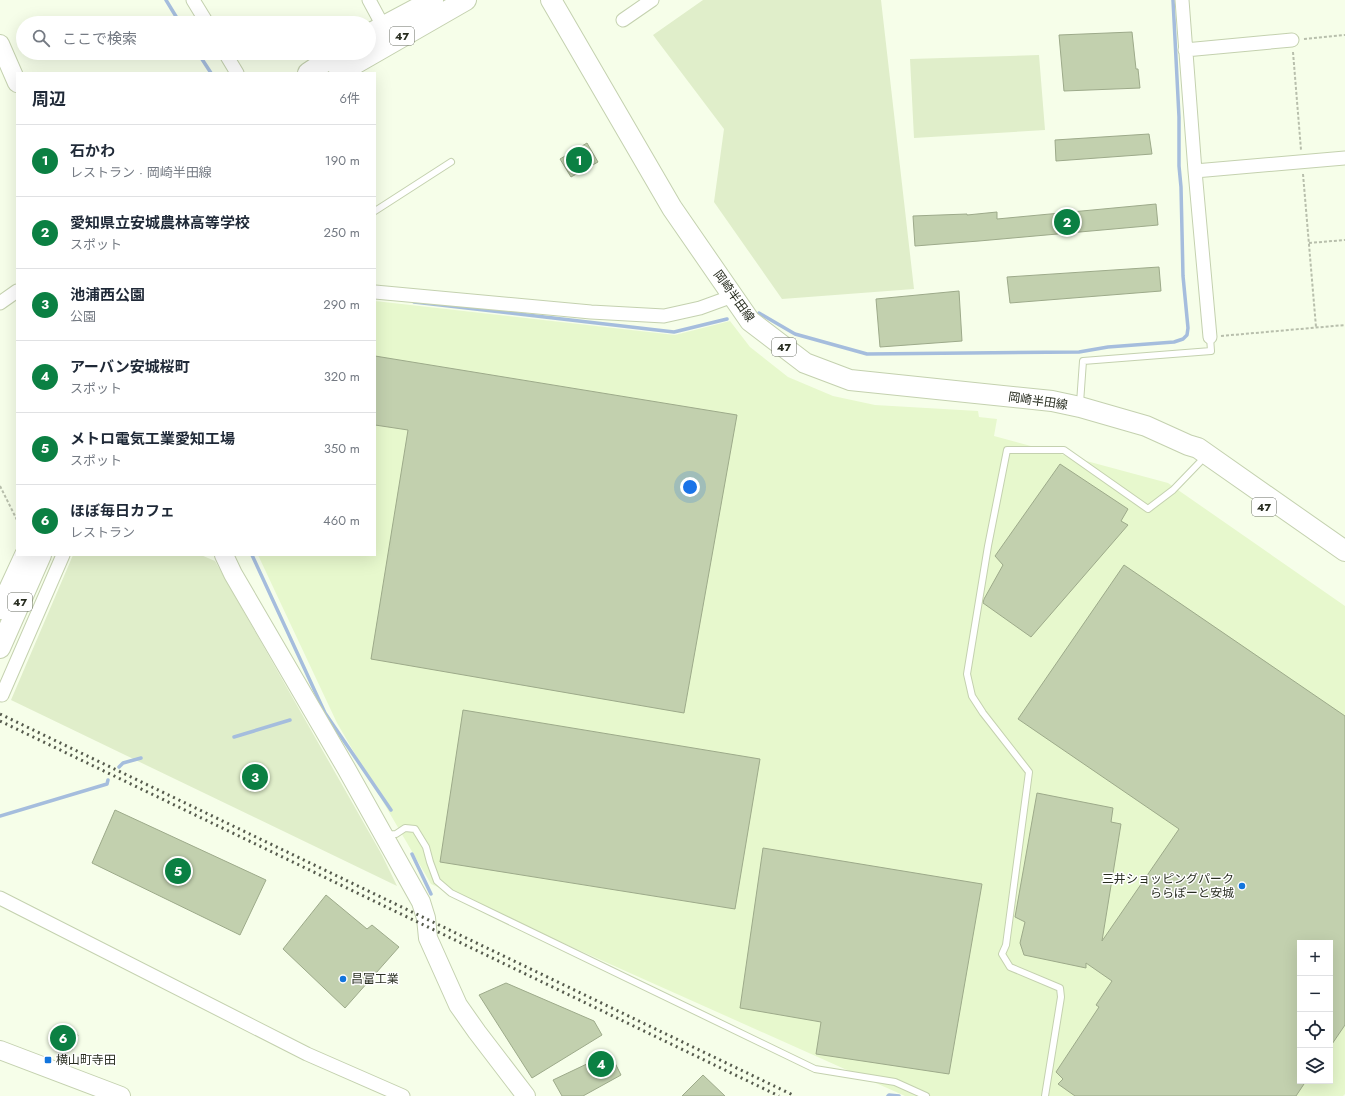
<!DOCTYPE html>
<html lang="ja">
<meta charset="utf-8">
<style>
:root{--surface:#fff;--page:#f6f6f7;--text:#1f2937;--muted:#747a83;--line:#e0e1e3;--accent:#0b8043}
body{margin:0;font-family:Jost,"Noto Sans JP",sans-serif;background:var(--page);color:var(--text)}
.controls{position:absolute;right:12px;bottom:12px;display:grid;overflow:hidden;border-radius:0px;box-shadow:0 4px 16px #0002}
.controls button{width:36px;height:36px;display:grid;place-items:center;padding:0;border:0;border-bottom:1px solid var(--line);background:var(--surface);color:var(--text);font:20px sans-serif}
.you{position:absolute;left:690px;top:487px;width:14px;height:14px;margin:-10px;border:3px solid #fff;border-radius:50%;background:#1a73e8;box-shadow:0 0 0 6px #1a73e833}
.badge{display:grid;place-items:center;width:26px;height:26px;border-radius:50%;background:var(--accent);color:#fff;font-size:13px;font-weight:700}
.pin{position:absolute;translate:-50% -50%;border:2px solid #fff;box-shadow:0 1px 4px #0006}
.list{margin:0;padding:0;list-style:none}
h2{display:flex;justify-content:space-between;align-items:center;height:52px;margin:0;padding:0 16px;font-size:17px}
h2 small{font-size:13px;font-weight:400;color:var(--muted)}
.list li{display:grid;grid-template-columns:26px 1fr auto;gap:12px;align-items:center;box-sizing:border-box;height:72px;padding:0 16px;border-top:1px solid var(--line)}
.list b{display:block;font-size:15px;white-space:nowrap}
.list p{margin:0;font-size:13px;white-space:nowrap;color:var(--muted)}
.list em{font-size:13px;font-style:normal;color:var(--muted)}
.icon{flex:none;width:22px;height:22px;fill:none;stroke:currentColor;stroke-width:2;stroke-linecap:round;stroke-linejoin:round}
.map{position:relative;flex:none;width:1345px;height:1096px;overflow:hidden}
.search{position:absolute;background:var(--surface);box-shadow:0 4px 16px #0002;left:16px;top:16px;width:360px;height:44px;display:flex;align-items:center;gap:10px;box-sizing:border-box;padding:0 14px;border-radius:22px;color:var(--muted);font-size:15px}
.panel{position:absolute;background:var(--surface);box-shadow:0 4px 16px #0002;left:16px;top:72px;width:360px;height:484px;border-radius:0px}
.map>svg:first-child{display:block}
.built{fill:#e7f8cd;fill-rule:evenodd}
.green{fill:#e0eeca}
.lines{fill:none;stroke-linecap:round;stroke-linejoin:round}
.stream{stroke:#a5bddd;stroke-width:3.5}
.building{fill:#c2d0ae;stroke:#9daa8a}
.lane-casing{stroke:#c4d1af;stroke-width:8}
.street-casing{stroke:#c4d1af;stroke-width:15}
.secondary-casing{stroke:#c4d1af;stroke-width:20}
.primary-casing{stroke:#c4d1af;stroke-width:22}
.path{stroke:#b8bfac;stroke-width:2;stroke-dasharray:3 2;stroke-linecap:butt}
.lane{stroke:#fff;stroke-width:6}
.street{stroke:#fff;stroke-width:13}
.secondary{stroke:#fff;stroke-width:18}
.primary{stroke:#fff;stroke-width:20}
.rail{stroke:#565b4d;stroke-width:3;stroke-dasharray:2 4;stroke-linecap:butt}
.poi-dot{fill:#1275dd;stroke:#fff;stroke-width:1.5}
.labels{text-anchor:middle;stroke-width:3;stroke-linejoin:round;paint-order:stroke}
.shield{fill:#fff;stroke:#686c63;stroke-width:1}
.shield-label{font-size:11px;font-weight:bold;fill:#282d20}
.street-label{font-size:12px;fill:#282d20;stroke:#fff}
.poi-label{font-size:12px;fill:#282d20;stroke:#fff;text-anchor:start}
</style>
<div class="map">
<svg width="1345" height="1096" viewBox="0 0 1345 1096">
<rect width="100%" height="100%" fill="#f6fee9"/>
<path class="built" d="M375 301 675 335 730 321 750 347 788 377 833 396 875 405 978 411 979 417 997 419 994 436 1168 483 1345 606V1094L1343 1096H905L431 884 337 723 258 555H375ZM1300 943H1330V1081H1300Z"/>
<path class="green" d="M703 0H881L914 289 782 299 714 202 724 129 653 35Z
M1039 55 1045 130 914 138 910 59Z
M73 555H201L215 561 382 855 397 886 11 700Z"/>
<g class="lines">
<path class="stream" d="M166 0 180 23
M198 53 211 73
M414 302 674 332 727 319
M759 313 795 334 867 354 1079 352 1108 347 1174 342 1183 339 1187 335 1188 328 1183 276 1181 187 1179 166V117L1173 0
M252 555 325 713 391 810
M234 737 290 720
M119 767 123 763 141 758
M0 816 107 784 108 780
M412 854 431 894
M888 1096 889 1095 899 1096"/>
</g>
<path class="building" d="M1132 32 1136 69H1138L1140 88 1064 91 1059 35Z
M1149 134 1152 154 1056 161 1055 140Z
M587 143 598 162 571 177 560 159Z
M1156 204 1158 225 979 241 915 246 913 216 967 214V215L997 212V219Z
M1159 267 1161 291 1010 303 1007 277Z
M959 291 962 341 880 347 876 299Z
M375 356 737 415 684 713 371 659 408 430 375 425Z
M1060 464 1128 509 1121 521 1128 525 1031 637 983 603 984 599 1003 565 995 556Z
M1124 565 1345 716V1025L1330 1047V943H1300V1081H1306L1296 1096H1075L1058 1084 1063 1079 1056 1072 1099 1007 1096 1005 1112 981 1086 963V968L1024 955 1020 943 1025 922 1015 917 1037 793 1113 808 1111 822 1121 824 1102 941 1179 829 1018 719Z
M463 710 760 759 735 909 440 862Z
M115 810 266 880 240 935 92 863Z
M763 848 982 884 949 1074 816 1054 821 1022 740 1008Z
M326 895 367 929 372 925 399 947 345 1008 283 949Z
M506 983 594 1021 602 1035 532 1078 479 995Z
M54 1027 78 1035 72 1050 49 1041Z
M610 1053 621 1075 583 1096H562L553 1080Z
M703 1075 725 1096H682Z"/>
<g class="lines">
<g class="lane-casing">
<path id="lane" d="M375 211 451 162
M1080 403 1083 361 1211 351 1210 337
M386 835 396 834 405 828 415 829 426 847 430 862 437 881 451 893 815 1069 895 1082 926 1096
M1045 1096 1061 997 1060 988 1010 967 1002 954 1006 945 1029 772 983 713 972 696 967 674 988 546 1007 450H1064L1148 509 1173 490 1200 462"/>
</g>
<g class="street-casing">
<path id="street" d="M193 0 207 23
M369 0 383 26
M1182 0 1195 171 1210 337
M623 20 652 0
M1185 50 1292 40
M225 53 237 73
M1195 171 1345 158
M375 292 591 312 664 316 700 308 733 296
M0 303 17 291
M0 694 2 695 63 555
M0 898 307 1054 403 1096"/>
</g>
<g class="secondary-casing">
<path id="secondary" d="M0 44 17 83
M224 555 233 574 346 768 421 902 426 918 428 938 458 1005 477 1032 526 1096
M0 1050 121 1096"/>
</g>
<g class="primary-casing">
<path id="primary" d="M551 0 672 208 750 321 805 363 850 380 1052 401 1080 407 1146 426 1188 445 1198 448 1345 551
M369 34 433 0
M308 73 338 53
M339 73 466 0
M0 609 25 555
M0 648 41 555"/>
</g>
<path class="path" d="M1304 39 1345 35
M1293 52 1301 150
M1303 174 1316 327
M1309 243 1345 240
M1221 336 1345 325
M0 486 17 520"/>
<use href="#lane" class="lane"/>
<use href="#street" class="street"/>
<use href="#secondary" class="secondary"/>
<use href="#primary" class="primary"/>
<path class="rail" d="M0 714 795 1096
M0 721 779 1096"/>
</g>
<g class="poi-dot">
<circle cx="1242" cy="886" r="4"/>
<circle cx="343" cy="979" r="4"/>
<rect x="44" y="1056" width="8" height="8" rx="2"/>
</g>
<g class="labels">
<g class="shield">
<rect x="390" y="27" width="24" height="18" rx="3"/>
<rect x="772" y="338" width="24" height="18" rx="3"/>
<rect x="1252" y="498" width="24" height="18" rx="3"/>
<rect x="8" y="593" width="24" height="18" rx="3"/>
</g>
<g class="shield-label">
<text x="402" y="40">47</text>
<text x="784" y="351">47</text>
<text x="1264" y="511">47</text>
<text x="20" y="606">47</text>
</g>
<g class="street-label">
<text transform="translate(734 296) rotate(54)" y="4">岡崎半田線</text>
<text transform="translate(1038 401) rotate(8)" y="4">岡崎半田線</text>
</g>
<g class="poi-label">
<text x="1234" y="883" text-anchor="end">三井ショッピングパーク<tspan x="1234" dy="14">ららぽーと安城</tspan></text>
<text x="351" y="983">昌富工業</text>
<text x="56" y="1064">横山町寺田</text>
</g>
</g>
</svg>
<div class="controls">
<button>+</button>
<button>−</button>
<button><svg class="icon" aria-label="locate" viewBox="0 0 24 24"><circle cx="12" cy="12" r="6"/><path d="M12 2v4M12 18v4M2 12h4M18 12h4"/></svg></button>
<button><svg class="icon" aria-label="layers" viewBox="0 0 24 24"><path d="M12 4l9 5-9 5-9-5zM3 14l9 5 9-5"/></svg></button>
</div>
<div class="you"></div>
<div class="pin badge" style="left:579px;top:160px">1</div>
<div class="pin badge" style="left:1067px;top:222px">2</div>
<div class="pin badge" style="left:255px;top:777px">3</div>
<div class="pin badge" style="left:601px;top:1064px">4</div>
<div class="pin badge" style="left:178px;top:871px">5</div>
<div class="pin badge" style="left:63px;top:1038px">6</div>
<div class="search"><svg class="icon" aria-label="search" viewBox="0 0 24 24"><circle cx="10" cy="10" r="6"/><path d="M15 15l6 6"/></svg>ここで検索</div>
<section class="panel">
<h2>周辺<small>6件</small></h2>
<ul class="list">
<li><span class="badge">1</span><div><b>石かわ</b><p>レストラン · 岡崎半田線</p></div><em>190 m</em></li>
<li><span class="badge">2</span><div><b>愛知県立安城農林高等学校</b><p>スポット</p></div><em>250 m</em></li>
<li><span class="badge">3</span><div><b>池浦西公園</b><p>公園</p></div><em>290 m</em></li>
<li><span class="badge">4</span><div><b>アーバン安城桜町</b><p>スポット</p></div><em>320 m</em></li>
<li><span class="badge">5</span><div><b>メトロ電気工業愛知工場</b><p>スポット</p></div><em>350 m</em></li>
<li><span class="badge">6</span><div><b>ほぼ毎日カフェ</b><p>レストラン</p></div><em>460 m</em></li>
</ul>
</section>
</div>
